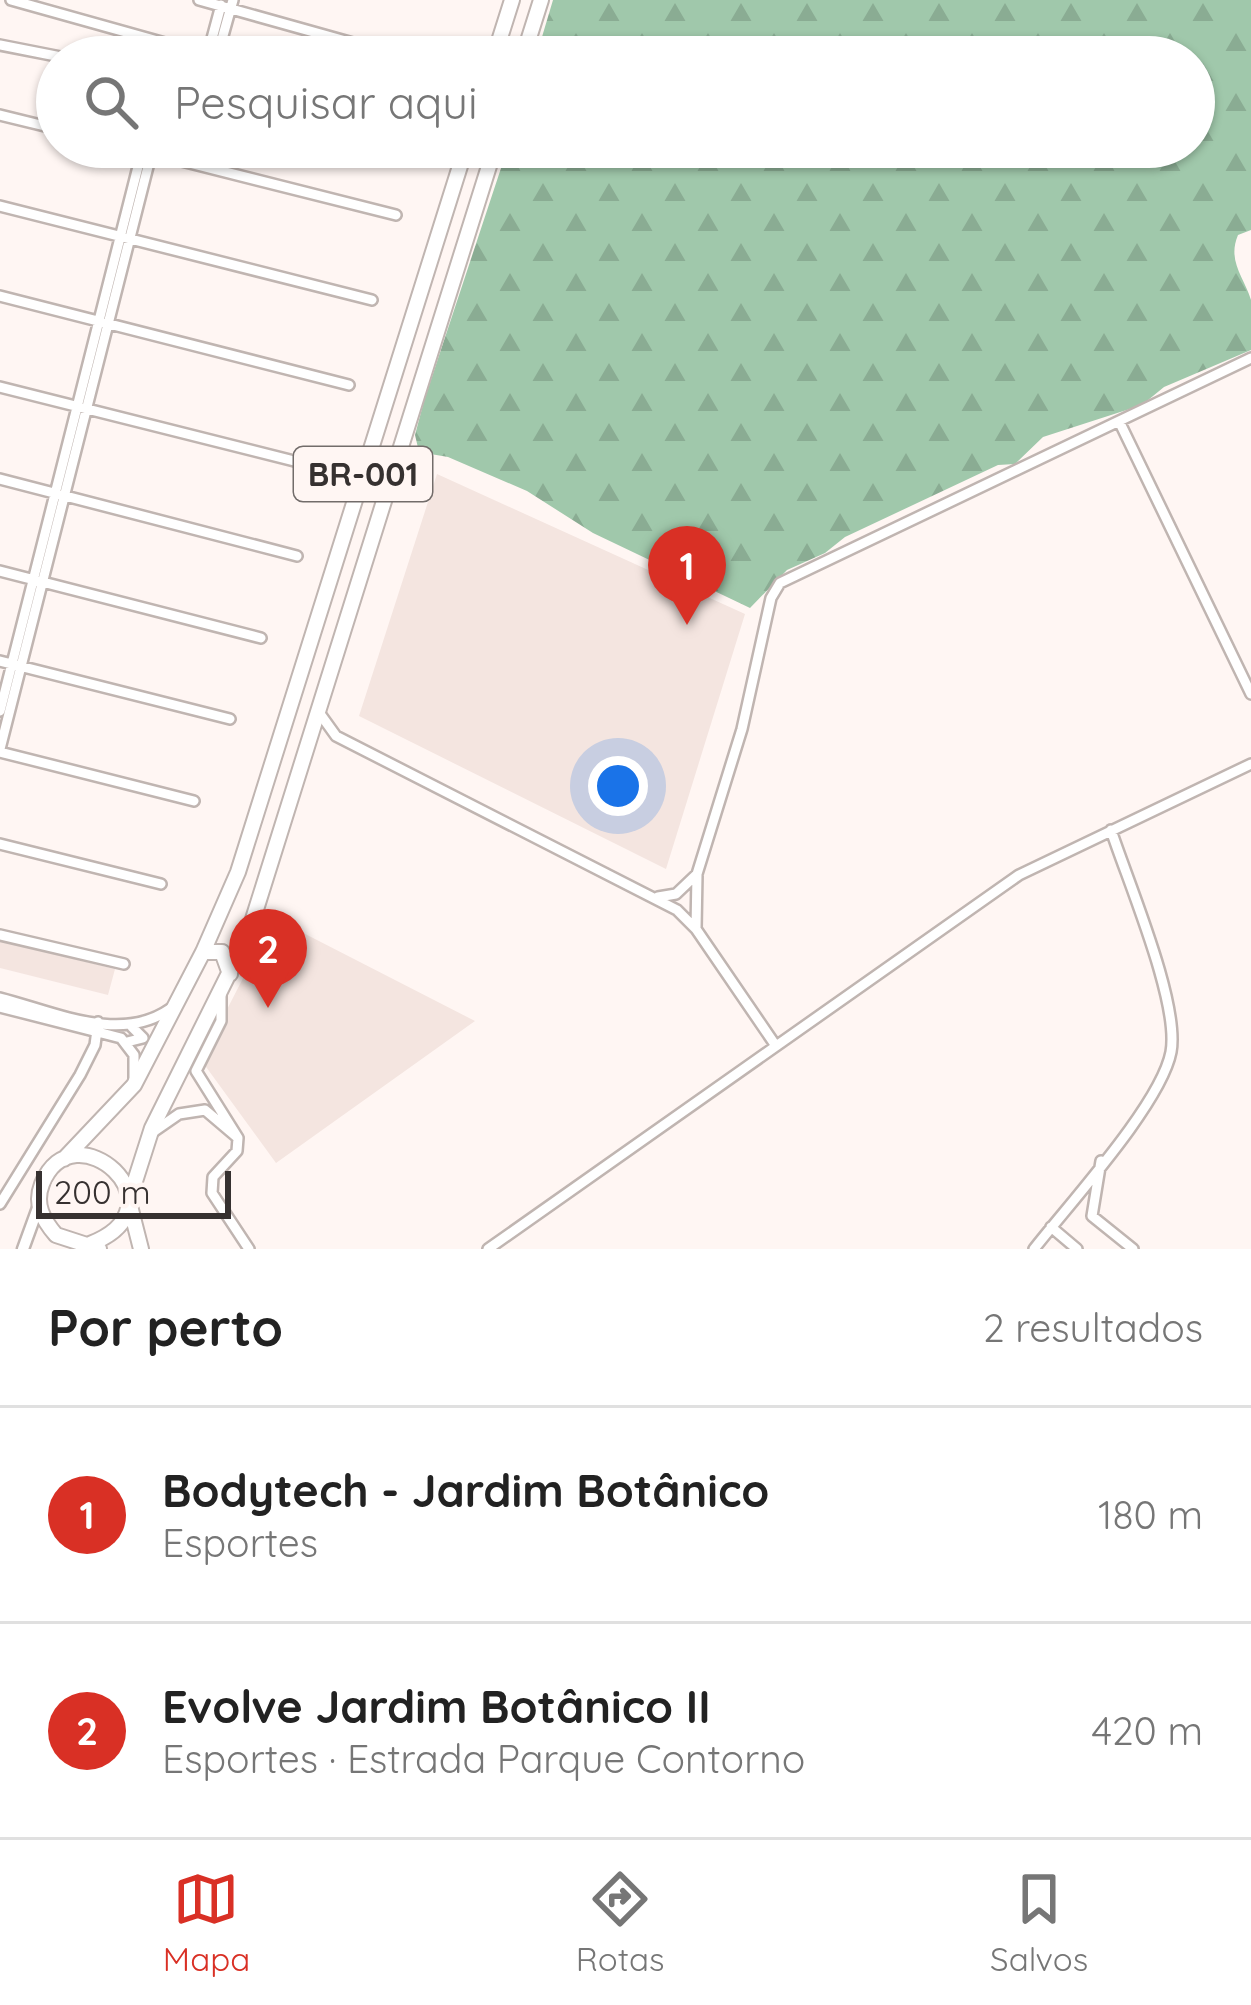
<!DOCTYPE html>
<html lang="pt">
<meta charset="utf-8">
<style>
:root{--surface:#fff;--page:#f2f2f2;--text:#222;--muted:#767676;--line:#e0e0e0;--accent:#d93025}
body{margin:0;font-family:Quicksand,sans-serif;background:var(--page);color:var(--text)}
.scale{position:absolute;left:36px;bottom:30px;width:195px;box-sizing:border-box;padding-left:12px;border:6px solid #363130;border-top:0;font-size:33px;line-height:42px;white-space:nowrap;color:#363130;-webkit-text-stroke:9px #fff6f3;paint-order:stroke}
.you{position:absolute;left:618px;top:786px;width:42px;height:42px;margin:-30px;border:9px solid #fff;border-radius:50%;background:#1a73e8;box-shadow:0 0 0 18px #1a73e833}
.badge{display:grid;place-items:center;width:78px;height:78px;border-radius:50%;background:var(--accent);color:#fff;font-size:39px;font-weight:700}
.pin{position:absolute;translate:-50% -99px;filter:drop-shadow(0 3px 6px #0008)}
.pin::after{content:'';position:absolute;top:63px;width:42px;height:36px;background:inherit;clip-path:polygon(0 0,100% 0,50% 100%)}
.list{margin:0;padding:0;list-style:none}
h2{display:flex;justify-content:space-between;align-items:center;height:156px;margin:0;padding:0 48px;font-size:51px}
h2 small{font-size:39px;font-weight:400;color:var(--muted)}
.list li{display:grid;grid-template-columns:78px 1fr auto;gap:36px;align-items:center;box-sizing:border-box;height:216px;padding:0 48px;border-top:3px solid var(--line)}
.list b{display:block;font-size:45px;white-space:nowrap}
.list p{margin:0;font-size:39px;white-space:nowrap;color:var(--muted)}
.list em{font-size:39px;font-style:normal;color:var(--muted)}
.icon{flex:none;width:66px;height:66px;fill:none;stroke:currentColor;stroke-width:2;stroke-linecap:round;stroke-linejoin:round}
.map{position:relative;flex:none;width:1251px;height:1249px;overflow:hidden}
.search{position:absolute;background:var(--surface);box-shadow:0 3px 9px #0004;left:36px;right:36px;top:36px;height:132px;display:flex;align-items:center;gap:30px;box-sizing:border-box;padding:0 42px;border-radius:66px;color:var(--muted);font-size:45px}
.sheet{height:588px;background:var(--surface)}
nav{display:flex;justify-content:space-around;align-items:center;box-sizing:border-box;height:168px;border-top:3px solid var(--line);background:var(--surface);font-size:33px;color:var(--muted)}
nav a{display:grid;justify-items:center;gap:6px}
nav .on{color:var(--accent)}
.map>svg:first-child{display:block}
.built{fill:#f4e5e0}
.forest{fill:url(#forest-firs)}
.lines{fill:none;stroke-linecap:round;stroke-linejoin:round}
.minor-casing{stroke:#c0b5b1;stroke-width:14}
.major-casing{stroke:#c0b5b1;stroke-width:15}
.highway-casing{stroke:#c0b5b1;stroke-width:18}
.minor{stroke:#fff;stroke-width:9}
.major{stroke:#fff;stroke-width:10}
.highway{stroke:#fff;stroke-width:14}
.labels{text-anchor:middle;stroke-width:9;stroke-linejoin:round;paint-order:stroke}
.shield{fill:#fff6f3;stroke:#726c6a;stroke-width:3}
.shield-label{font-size:33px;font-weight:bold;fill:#363130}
</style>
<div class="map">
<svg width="1251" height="1249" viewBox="0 0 1251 1249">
<defs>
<pattern id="forest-firs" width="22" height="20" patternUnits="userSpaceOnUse" patternTransform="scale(3)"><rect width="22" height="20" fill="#a0c8ab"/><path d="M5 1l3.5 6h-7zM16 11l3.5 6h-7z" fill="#8aac93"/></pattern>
</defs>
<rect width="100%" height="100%" fill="#fff6f3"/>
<path class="built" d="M437 474 745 614 666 869 359 716Z
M274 918 475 1021 276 1163 201 1060Z
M0 941 115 969 108 995 0 968Z"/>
<path class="forest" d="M553 0H1251V230L1238 235C1227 261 1244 277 1251 300 1251 314 1251 335 1251 350L1164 387 1142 405 1043 437 1015 464 998 465 845 537 825 553 787 570 750 608 593 533 527 491 448 457 419 452 415 435 424 401 508 147H1194V57H536Z"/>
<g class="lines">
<g class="minor-casing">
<path id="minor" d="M11 0 215 57
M199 0 403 57
M0 45 61 57
M207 57 221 5
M217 57 233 0
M0 115 57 129
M126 147 396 215
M0 206 372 300
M0 296 349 385
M0 387 322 468
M1119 421 1251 694
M0 479 297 556
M0 571 261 638
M0 661 230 719
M0 711 143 147
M318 711 336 736 677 910 696 929 776 1046
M0 749 153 147
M0 752 194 801
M0 844 161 884
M658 897 676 894 697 874
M696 929 697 874 742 729 771 598 780 583 1251 358
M0 935 124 964
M221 994V1021L196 1071 238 1138
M0 998C55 1012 120 1044 170 1009
M0 1007 121 1038 134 1055V1083
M127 1042 143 1038 132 1027
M153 1132 179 1114 205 1110 238 1138
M238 1138 237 1151 213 1177 212 1193 249 1249
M1101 1161 1092 1216 1133 1249
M0 1204 80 1075 95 1045 98 1022
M1051 1227 1077 1249
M488 1249 1019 875 1251 764
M1034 1249C1069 1204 1161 1104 1171 1052 1180 1003 1128 882 1111 830"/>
</g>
<g class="major-casing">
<path id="major" d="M23 1249 39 1205"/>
</g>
<g class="highway-casing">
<path id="highway" d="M494 57 512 0
M523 57 541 0
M203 952H222L230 974
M64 1159 134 1085 203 952 238 872 466 147
M129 1200 152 1128 248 935 495 147
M129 1202 141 1249
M90 1244C188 1206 73 1106 42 1184 34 1204 43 1220 56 1235L99 1249"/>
</g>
<use href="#minor" class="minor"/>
<use href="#major" class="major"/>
<use href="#highway" class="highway"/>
</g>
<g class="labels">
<rect class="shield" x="294" y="447" width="138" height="54" rx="9"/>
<g class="shield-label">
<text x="363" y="486">BR-001</text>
</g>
</g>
</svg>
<div class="scale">200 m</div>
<div class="you"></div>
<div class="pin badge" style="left:687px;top:625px">1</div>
<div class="pin badge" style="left:268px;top:1008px">2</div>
<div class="search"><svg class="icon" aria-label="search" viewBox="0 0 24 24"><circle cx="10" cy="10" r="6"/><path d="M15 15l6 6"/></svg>Pesquisar aqui</div>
</div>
<section class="sheet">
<h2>Por perto<small>2 resultados</small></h2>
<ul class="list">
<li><span class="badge">1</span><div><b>Bodytech - Jardim Botânico</b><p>Esportes</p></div><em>180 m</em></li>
<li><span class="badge">2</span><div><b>Evolve Jardim Botânico II</b><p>Esportes · Estrada Parque Contorno</p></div><em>420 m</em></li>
</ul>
</section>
<nav>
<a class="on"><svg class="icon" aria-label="map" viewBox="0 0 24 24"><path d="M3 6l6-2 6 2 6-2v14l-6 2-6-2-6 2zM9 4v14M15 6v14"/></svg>Mapa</a>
<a><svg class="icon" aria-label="directions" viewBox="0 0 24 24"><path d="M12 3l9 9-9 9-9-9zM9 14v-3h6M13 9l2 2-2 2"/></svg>Rotas</a>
<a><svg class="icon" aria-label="saved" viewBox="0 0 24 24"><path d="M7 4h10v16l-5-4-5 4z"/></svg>Salvos</a>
</nav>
